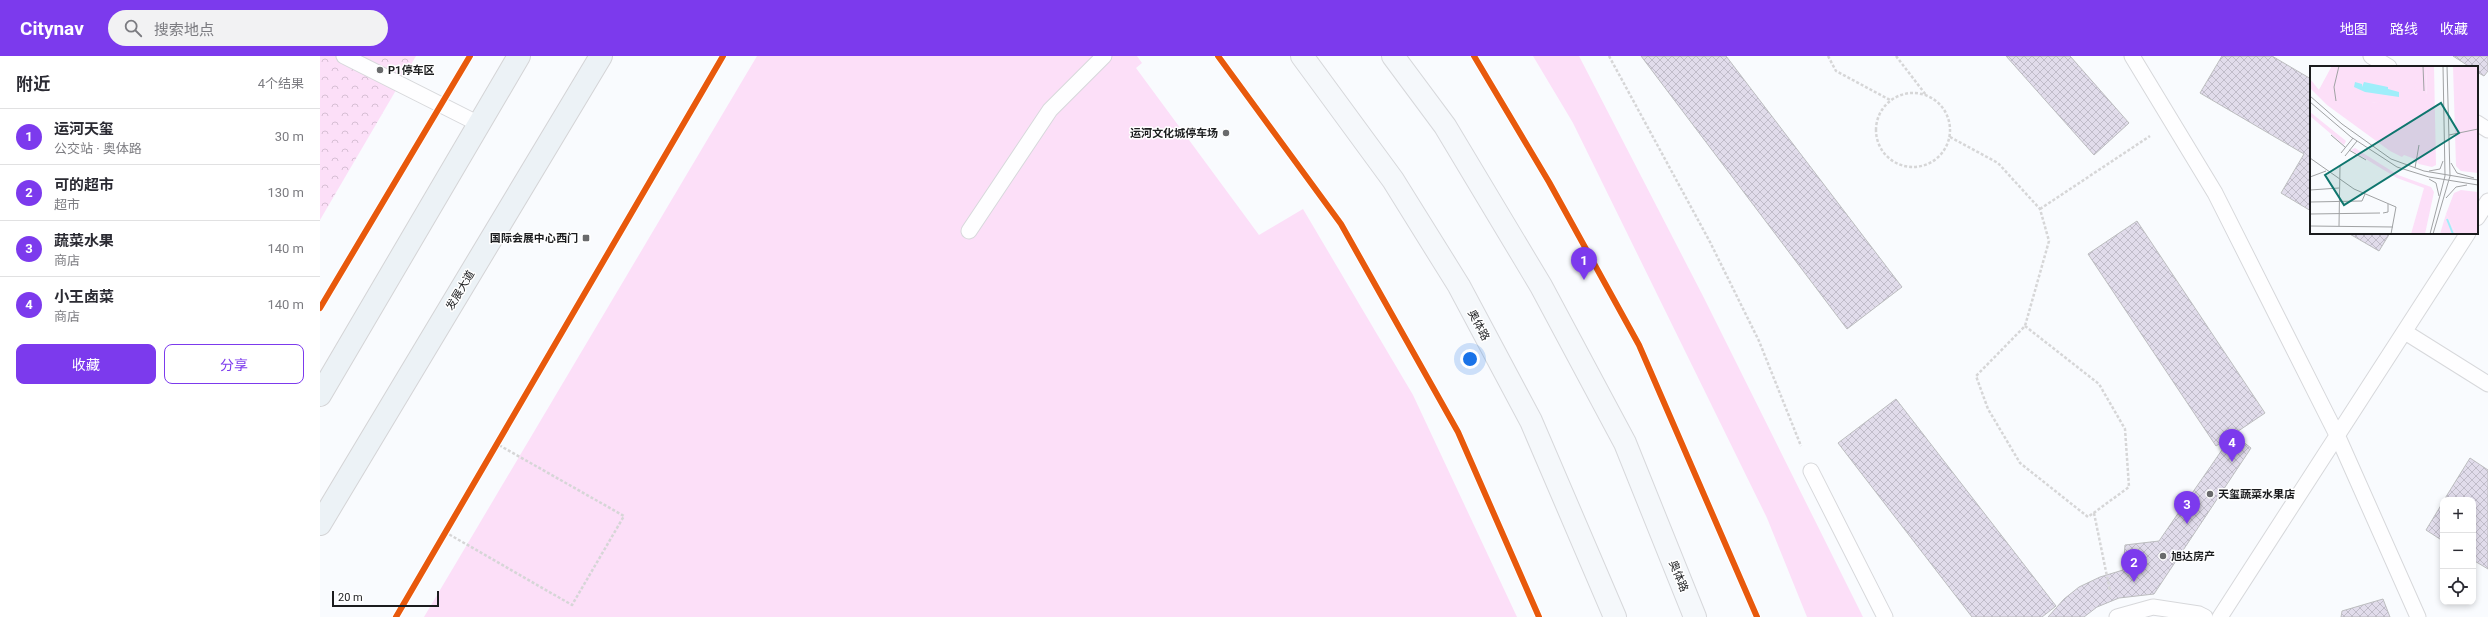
<!DOCTYPE html>
<html lang="zh">
<meta charset="utf-8">
<style>
:root{--surface:#fff;--page:#f2f2f3;--text:#2b2b33;--muted:#7c7c81;--line:#e1e1e2;--accent:#7c3aed}
body{margin:0;font-family:Roboto,"Noto Sans SC",sans-serif;background:var(--page);color:var(--text)}
.controls{position:absolute;right:12px;bottom:12px;display:grid;overflow:hidden;border-radius:8px;box-shadow:0 2px 6px #0003}
.controls button{width:36px;height:36px;display:grid;place-items:center;padding:0;border:0;border-bottom:1px solid var(--line);background:var(--surface);color:var(--text);font:20px sans-serif}
.scale{position:absolute;left:12px;bottom:10px;width:107px;box-sizing:border-box;padding-left:4px;border:2px solid #1b1c1e;border-top:0;font-size:11px;line-height:14px;white-space:nowrap;color:#1b1c1e;-webkit-text-stroke:3px #fff;paint-order:stroke}
.you{position:absolute;left:1150px;top:303px;width:14px;height:14px;margin:-10px;border:3px solid #fff;border-radius:50%;background:#1a73e8;box-shadow:0 0 0 6px #1a73e833}
.badge{display:grid;place-items:center;width:26px;height:26px;border-radius:50%;background:var(--accent);color:#fff;font-size:13px;font-weight:700}
.pin{position:absolute;translate:-50% -33px;filter:drop-shadow(0 1px 2px #0008)}
.pin::after{content:'';position:absolute;top:21px;width:14px;height:12px;background:inherit;clip-path:polygon(0 0,100% 0,50% 100%)}
.list{margin:0;padding:0;list-style:none}
h2{display:flex;justify-content:space-between;align-items:center;height:52px;margin:0;padding:0 16px;font-size:17px}
h2 small{font-size:13px;font-weight:400;color:var(--muted)}
.list li{display:grid;grid-template-columns:26px 1fr auto;gap:12px;align-items:center;box-sizing:border-box;height:56px;padding:0 16px;border-top:1px solid var(--line)}
.list b{display:block;font-size:15px;white-space:nowrap}
.list p{margin:0;font-size:13px;white-space:nowrap;color:var(--muted)}
.list em{font-size:13px;font-style:normal;color:var(--muted)}
.actions{display:flex;gap:8px;padding:12px 16px}
.actions a{flex:1;padding:9px 0;border:1px solid var(--accent);border-radius:8px;text-align:center;font-size:14px;color:var(--accent)}
.actions .main{background:var(--accent);color:#fff}
.icon{flex:none;width:22px;height:22px;fill:none;stroke:currentColor;stroke-width:2;stroke-linecap:round;stroke-linejoin:round}
.map{position:relative;flex:none;width:2168px;height:561px;overflow:hidden}
header{display:flex;align-items:center;gap:24px;box-sizing:border-box;height:56px;padding:0 20px;background:var(--accent);color:#fff}
header strong{font-size:19px}
nav{display:flex;gap:22px;margin-inline-start:auto;font-size:14px}
.search{width:280px;height:36px;background:var(--page);display:flex;align-items:center;gap:10px;box-sizing:border-box;padding:0 14px;border-radius:22px;color:var(--muted);font-size:15px}
main{display:flex}
aside{flex:1;background:var(--surface)}
.map>svg:first-child{display:block}
.grass{fill:#fcdff8}
.forest{fill:url(#forest-crowns)}
.building{fill:url(#building-cross-hatch);stroke:#bcbdbf}
.lines{fill:none;stroke-linecap:round;stroke-linejoin:round}
.service-casing{stroke:#d7d8db;stroke-width:17}
.secondary-casing{stroke:#d7d8db;stroke-width:24}
.primary-casing{stroke:#d4d4d6;stroke-width:24}
.path{stroke:#d6d6d7;stroke-width:2.5;stroke-dasharray:3 2;stroke-linecap:butt}
.service{stroke:#fefeff;stroke-width:15}
.secondary{stroke:#f5f8fb;stroke-width:22}
.primary{stroke:#ecf2f6;stroke-width:22}
.cycleway-casing{stroke:#fff;stroke-width:8}
.cycleway{stroke:#e8590c;stroke-width:6}
.poi-dot{fill:#696a6c;stroke:#fff;stroke-width:1.5}
.labels{text-anchor:middle;stroke-width:3;stroke-linejoin:round;paint-order:stroke}
.poi-label{font-size:11px;font-weight:bold;fill:#1b1c1e;stroke:#fff;text-anchor:start}
.street-label{font-size:11px;fill:#1b1c1e;stroke:#fff}
.inset-river{fill:none;stroke:#9feefa;stroke-width:2}
.inset-road{fill:none;stroke:#a0a2a4;stroke-width:1}
.view{fill:#0f766e;fill-opacity:0.15;stroke:#0f766e;stroke-width:2}
.inset-edge{fill:none;stroke:#1b1c1e;stroke-width:2}
</style>
<header>
<strong>Citynav</strong>
<div class="search"><svg class="icon" aria-label="search" viewBox="0 0 24 24"><circle cx="10" cy="10" r="6"/><path d="M15 15l6 6"/></svg>搜索地点</div>
<nav><a>地图</a><a>路线</a><a>收藏</a></nav>
</header>
<main>
<aside>
<h2>附近<small>4个结果</small></h2>
<ul class="list">
<li><span class="badge">1</span><div><b>运河天玺</b><p>公交站 · 奥体路</p></div><em>30 m</em></li>
<li><span class="badge">2</span><div><b>可的超市</b><p>超市</p></div><em>130 m</em></li>
<li><span class="badge">3</span><div><b>蔬菜水果</b><p>商店</p></div><em>140 m</em></li>
<li><span class="badge">4</span><div><b>小王卤菜</b><p>商店</p></div><em>140 m</em></li>
</ul>
<div class="actions"><a class="main">收藏</a><a>分享</a></div>
</aside>
<div class="map">
<svg width="2168" height="561" viewBox="0 0 2168 561">
<defs>
<pattern id="forest-crowns" width="20" height="18" patternUnits="userSpaceOnUse"><rect width="20" height="18" fill="#fcdff8"/><path d="M2 6a3 3 0 1 1 6 0M12 15a3 3 0 1 1 6 0" fill="none" stroke="#d7bfd4"/></pattern>
<pattern id="building-cross-hatch" width="8" height="8" patternUnits="userSpaceOnUse"><rect width="8" height="8" fill="#e1dceb"/><path d="M0 0l8 8M0 8l8-8" fill="none" stroke="#c0bcc9"/></pattern>
</defs>
<rect width="100%" height="100%" fill="#f9fbfe"/>
<path class="grass" d="M437 0H817L822 7 816 12 939 179 983 153 1093 339 1197 561H104Z
M1213 0H1259L1384 242 1543 561H1487L1447 462 1253 67Z"/>
<path class="forest" d="M0 0H96L0 164Z"/>
<path class="building" d="M1321 0H1406L1582 231 1527 273Z
M1686 0H1750L1809 67 1774 99Z
M1902 0H1952L1991 23V155L1961 137 1984 98 1880 37Z
M2133 0H2168V15L2164 20 2157 16V11H2150Z
M1817 165 1945 357 1896 390 1768 198Z
M2028 177H2070L2059 195Z
M1576 343 1736 550 1722 561H1652L1518 387Z
M1913 378 1931 392 1834 538 1799 542 1777 551 1764 561H1728L1744 543 1759 531 1780 521 1803 514 1805 489 1839 485Z
M2150 402 2168 414V513L2153 504V444H2124Z
M2123 446V485L2106 474Z
M2063 543 2070 561H2021L2022 555Z"/>
<g class="lines">
<g class="service-casing">
<path id="service" d="M24 0 159 68
M1812 0 1895 137 2018 381 2098 561
M2051 0 2069 11
M2157 67 2168 74
M2157 162 2168 145
M649 175 730 54 784 0
M2085 276 2168 328
M1491 415 1565 561
M1797 561 1833 551 1879 558 1885 561
M1900 561 2148 177"/>
</g>
<g class="secondary-casing">
<path id="secondary" d="M982 0 1073 124 1139 230 1211 365 1295 561
M1073 0 1125 70 1221 230 1305 387 1375 561"/>
</g>
<g class="primary-casing">
<path id="primary" d="M0 339 199 0
M0 468 281 0"/>
</g>
<path class="path" d="M1289 0 1390 186 1439 285 1481 390
M1508 0 1516 15 1570 44
M1576 0 1606 39
M1556 74a37 37 0 1 1 74 0a37 37 0 1 1-74 0Z
M1630 81 1678 107 1720 153 1729 185 1705 270
M1720 153 1830 80
M1705 270 1779 328 1805 373 1809 431 1768 461 1700 407 1668 353 1656 320Z
M1774 457 1790 535
M125 476 252 549 304 460 177 388"/>
<use href="#service" class="service"/>
<use href="#secondary" class="secondary"/>
<use href="#primary" class="primary"/>
<g class="cycleway-casing">
<path id="cycleway" d="M898 0 1021 168 1138 376 1219 561
M1154 0 1229 126 1319 289 1437 561
M0 252 150 0
M76 561 403 0"/>
</g>
<use href="#cycleway" class="cycleway"/>
</g>
<g class="poi-dot">
<circle cx="60" cy="14" r="4"/>
<circle cx="906" cy="77" r="4"/>
<rect x="262" y="178" width="8" height="8" rx="2"/>
<circle cx="1890" cy="438" r="4"/>
<circle cx="1843" cy="500" r="4"/>
</g>
<g class="labels">
<g class="poi-label">
<text x="68" y="18">P1停车区</text>
<text x="898" y="81" text-anchor="end">运河文化城停车场</text>
<text x="258" y="186" text-anchor="end">国际会展中心西门</text>
<text x="1898" y="442">天玺蔬菜水果店</text>
<text x="1851" y="504">旭达房产</text>
</g>
<g class="street-label">
<text transform="translate(140 234) rotate(-59)" y="4">发展大道</text>
<text transform="translate(1159 269) rotate(62)" y="4">奥体路</text>
<text transform="translate(1359 520) rotate(68)" y="4">奥体路</text>
</g>
</g>
<g transform="translate(1990 10)">
<rect width="168" height="168" fill="#f9fbfe"/>
<path d="M22 0H26L43 40 117 28 116 0H124L126 99 122 101 109 98 105 93 94 89 92 91 80 85 17 39 0 22V13L9 24ZM0 46 36 75 34 79 0 50ZM45 82 88 109 121 121 124 126 115 168H101L114 122 87 112 41 84ZM136 148 146 168H130Z" fill="#fcdff8"/>
<path d="M22 0H116L117 34 61 37 62 67 9 24ZM143 0H168V107L151 105 146 100ZM151 124 168 126V168H146L136 148 144 127Z" fill="#fcdff8"/>
<path d="M109 0H112L111 24 104 23 105 16 110 17Z" fill="#fcdff8"/>
<path d="M45 16 52 18V21L54 16 78 21V23L89 26V31L55 26 44 21Z" fill="#9feefa"/>
<path class="inset-river" d="M137 153 143 168"/>
<path class="inset-road" d="M113 0 114 25M0 30 32 58 81 93 114 105 168 114M26 35 24 21 29 0M0 36 41 71 87 101 119 111 168 119M21 69 35 81M139 69 168 63M39 84 56 94M31 87 43 72M35 90 47 75M0 92 44 123 86 141 81 168M141 97 147 107 164 112M105 102 109 79M119 105 130 103 133 95M0 111 16 105M119 113 126 117 129 130M0 124 29 122M136 132 146 121 157 119M0 136 52 135 55 128M73 147 78 146V138M0 148 70 147M0 160 83 161M29 160 30 100M120 168 135 110 133 0M123 168 140 110 137 0"/>
<path class="view" d="M131 37 149 67 34 139 15 109Z"/>
<rect width="168" height="168" class="inset-edge"/>
</g>
</svg>
<div class="controls">
<button>+</button>
<button>−</button>
<button><svg class="icon" aria-label="locate" viewBox="0 0 24 24"><circle cx="12" cy="12" r="6"/><path d="M12 2v4M12 18v4M2 12h4M18 12h4"/></svg></button>
</div>
<div class="scale">20 m</div>
<div class="you"></div>
<div class="pin badge" style="left:1264px;top:224px">1</div>
<div class="pin badge" style="left:1814px;top:526px">2</div>
<div class="pin badge" style="left:1867px;top:468px">3</div>
<div class="pin badge" style="left:1912px;top:406px">4</div>
</div>
</main>
